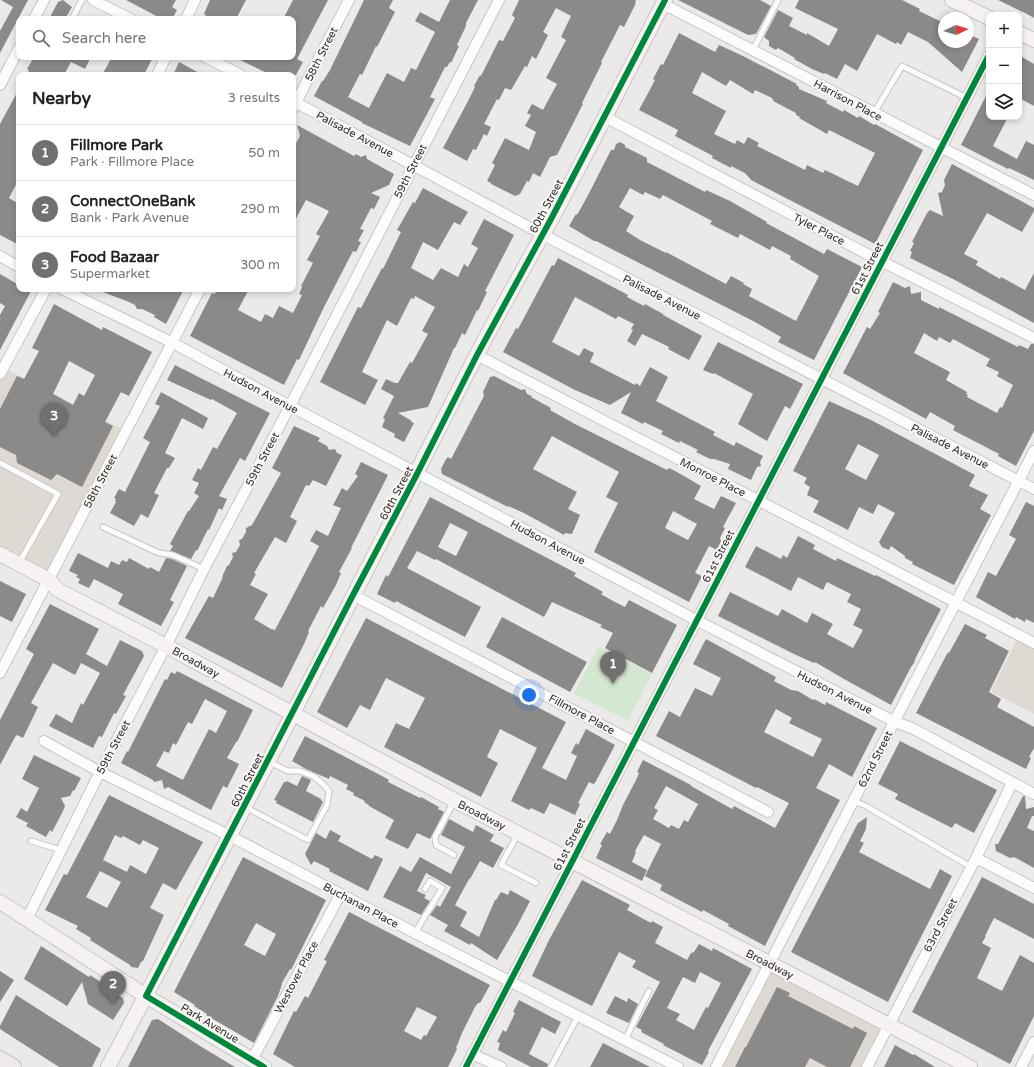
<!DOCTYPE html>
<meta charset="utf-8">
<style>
:root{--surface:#fff;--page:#f6f6f6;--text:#222;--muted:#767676;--line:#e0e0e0;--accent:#71706e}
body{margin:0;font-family:"Varela Round",sans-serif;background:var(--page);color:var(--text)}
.controls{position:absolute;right:12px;top:12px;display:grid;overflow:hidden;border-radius:8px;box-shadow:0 2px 6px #0003}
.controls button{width:36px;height:36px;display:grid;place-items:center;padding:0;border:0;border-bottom:1px solid var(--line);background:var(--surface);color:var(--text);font:20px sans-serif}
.compass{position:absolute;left:938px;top:12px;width:36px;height:36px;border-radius:50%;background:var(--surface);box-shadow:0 2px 6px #0003;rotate:86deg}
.you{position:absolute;left:529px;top:695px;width:14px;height:14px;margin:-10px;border:3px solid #fff;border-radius:50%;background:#1a73e8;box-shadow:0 0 0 6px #1a73e833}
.badge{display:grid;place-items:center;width:26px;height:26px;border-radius:50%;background:var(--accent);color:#fff;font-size:13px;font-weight:700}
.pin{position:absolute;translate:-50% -33px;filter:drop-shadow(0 1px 2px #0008)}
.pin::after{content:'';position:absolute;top:21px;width:14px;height:12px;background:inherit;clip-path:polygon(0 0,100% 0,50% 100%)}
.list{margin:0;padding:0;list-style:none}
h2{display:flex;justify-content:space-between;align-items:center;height:52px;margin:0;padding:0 16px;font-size:17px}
h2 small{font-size:13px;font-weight:400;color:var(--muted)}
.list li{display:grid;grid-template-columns:26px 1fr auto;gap:12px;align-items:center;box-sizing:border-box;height:56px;padding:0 16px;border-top:1px solid var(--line)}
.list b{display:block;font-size:15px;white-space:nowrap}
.list p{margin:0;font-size:13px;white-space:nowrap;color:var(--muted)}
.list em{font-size:13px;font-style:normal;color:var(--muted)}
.icon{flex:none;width:22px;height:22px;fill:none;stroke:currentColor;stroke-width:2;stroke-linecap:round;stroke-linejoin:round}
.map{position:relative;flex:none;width:1034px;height:1067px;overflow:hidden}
.search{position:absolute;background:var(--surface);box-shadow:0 2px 6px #0003;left:16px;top:16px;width:280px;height:44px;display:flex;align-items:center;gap:10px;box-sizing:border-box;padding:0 14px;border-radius:8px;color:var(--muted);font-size:15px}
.panel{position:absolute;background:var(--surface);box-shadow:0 2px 6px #0003;left:16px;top:72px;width:280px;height:220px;border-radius:8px}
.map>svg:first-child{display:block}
.built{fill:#dfd9d4}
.green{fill:#d4e7d1}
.building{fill:#8b8a88;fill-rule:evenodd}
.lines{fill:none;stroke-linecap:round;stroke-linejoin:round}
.lane-casing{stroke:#c8c6c5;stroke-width:7}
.street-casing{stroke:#c8c6c5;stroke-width:12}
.secondary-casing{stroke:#c8c6c5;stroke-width:16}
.primary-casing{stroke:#c6c6c5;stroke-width:18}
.lane{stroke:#fcfcfc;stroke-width:5}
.street{stroke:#fcfcfc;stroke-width:10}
.secondary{stroke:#f6f2f2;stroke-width:14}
.primary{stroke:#f1e8ea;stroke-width:16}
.cycleway-casing{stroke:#faf7f4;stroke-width:8}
.cycleway{stroke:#00873e;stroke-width:6}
.labels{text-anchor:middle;stroke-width:4;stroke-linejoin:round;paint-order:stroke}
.street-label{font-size:11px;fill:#2f2e2d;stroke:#faf7f4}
</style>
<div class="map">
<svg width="1034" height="1067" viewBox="0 0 1034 1067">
<rect width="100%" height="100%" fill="#eceae8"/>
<path class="built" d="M4 368 124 430 49 580 0 557V376Z
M1019 635 1034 643V714L991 692Z
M770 965 886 1025 865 1067H717Z"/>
<path class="green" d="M598 646 652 674 628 720 574 694Z"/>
<path class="building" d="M1 0H28L0 53V31L13 7Z
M63 0 72 7 65 19H49L58 2Z
M126 0H176L172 7 177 10 172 19H162Z
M210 0H246L236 19H204L206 15 204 14Z
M293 0H328L297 59 303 62 296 75H271L234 57H293V19H283Z
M364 0H393L389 8 395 12 377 47 376 46 362 75 360 74 348 97 369 108 387 73 404 82 411 68 416 70 435 32 415 21 420 12 439 22 450 0H478L466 23V26L457 45 459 46 451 63 450 62 447 67H445L430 97 435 99 410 146 362 123V122L314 96 322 81H323L330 70Z
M519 0H636L635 3H636L624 27 620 25 601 62 602 63 582 103 583 104 557 155 550 157 540 177 533 173 529 182 527 181 520 194 515 196 491 184V183L487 181 495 165 492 163 505 138 529 150 536 132 525 126 531 115 527 113 532 104 543 110 544 108 557 84 546 78 566 40 561 37 571 16 556 8 543 32 548 35 536 59 532 56 527 67 525 66 511 90 505 88 499 100 497 99 484 124 491 127 487 136 484 134 476 150 473 149 467 161 443 148 466 105 475 87 474 86 480 75 481 76 499 40 503 41 515 18 512 15Z
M678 0H760L771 6 756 34 748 35Z
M799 0H902L920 9 919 11 944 23V42H968V34L979 39 962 72 928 42 908 32 901 45 897 42 896 44 877 34 857 71 845 64 837 79 825 73 824 74 812 69 794 59 795 58 778 48 776 50 769 46V41L764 37 778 10 793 18 789 26 807 35V33L829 46 838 29 795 8Z
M998 0H1034V18L1027 14Z
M679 33 715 52 719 45 743 56 797 84 796 85 799 87V89L827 101 826 103 843 112 844 110 858 118 859 116 874 125 875 124 923 150 875 244 751 180 745 173 731 166V168L712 158 713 156 675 136 678 130 639 110 655 80 653 79 661 64 663 65ZM702 72 726 86 730 80 753 94 755 90 772 98V99L774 100 773 101 796 113V115L800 117 799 118 827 134 829 130 875 153 858 186 825 170 823 173 807 165 805 170 757 146 759 143 748 137 744 144 737 140 735 144 714 134 726 111 692 93Z
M1019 55 1034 64V106L1019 98Z
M34 57H91L85 69 71 62 64 75H27L29 70 27 69Z
M112 57H153L144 75H102Z
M179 62 203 75H173Z
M19 89V179L9 198 19 204V245L0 235V124Z
M989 90V117H1008L993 146 1017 159 1026 141 1034 145V180L1009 168 1008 169 996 163 961 145Z
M297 125 354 156 356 154 361 157 366 155 367 159 394 174 389 185 371 193 380 197 374 209 371 208 360 229 364 230 358 241 361 242 356 252 353 251 324 307 299 360 297 359 284 385 190 336 212 293 215 294 217 289H249L238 310 261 322 265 314 273 318 279 306 293 313 302 295 299 294 302 287 301 286 313 263 307 260 320 236 316 234 329 211 306 200 293 224V149L300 136Z
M620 142 625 145V147L647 158V162L705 192 706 190 730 201 767 222 766 223 824 254 827 249 862 267 814 360 778 342 781 337 755 322 596 241H594L569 226 576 214 577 215 586 199 611 150H614L616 144ZM630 188 643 195 645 192 660 199 663 195 712 221 710 224 738 238 740 234 770 250 772 246 791 256 790 259 819 276 796 321 749 296 752 289 743 284 744 283 731 276 726 284 666 252V253L640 240 626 231 634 216 619 207Z
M952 164 1034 208V211L1022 232 987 213 964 254 978 261 976 265 1000 279 1001 277 1025 290 1034 273V323L953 279 910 258 912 252 910 251 914 243 912 242 927 213 930 210 943 216 938 193 942 192 945 185 944 180Z
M423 188 468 212 460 225 454 222 438 250 423 242 411 268 433 280 441 268 458 277 464 264 468 267 478 248 471 244 484 219 514 235 485 291 487 292 478 311 477 310 465 335 462 333 455 348H454L428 407 398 413 412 421 411 422 414 423 404 442 394 437 395 434 382 427 385 419 383 418 394 396 381 389 386 379 395 383H398L410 362 412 363 428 334 422 331 435 307 415 296 414 299 411 298 397 326 387 320 362 372 378 380 365 405 320 382 358 307 361 308 382 268 383 269 401 232 397 230 413 202 415 203Z
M558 258 628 295 627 297 644 306 645 304 663 314V315L702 336 689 360 668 349 669 347 661 343 642 334 635 346 627 341 633 330 631 329 634 324 618 316 616 319 575 297 552 342 579 356 584 348 594 353 590 362 635 385 636 383 640 386 650 367 668 377 656 401 715 432 713 435 734 446 736 442 763 456 760 462 761 466 757 467 751 480 728 469 730 464 714 459H710L696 452 698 450 680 441 679 443 661 434 663 431 644 422 643 424 621 413 631 392 610 405 575 390 503 352 516 328 518 329 552 265 554 266Z
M0 274 19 285V289H32L0 350V315L5 306 0 303Z
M893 282 905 288 910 286 911 294 921 292V300L939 309V307L1014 345 1018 347 1019 345 1028 349 1031 344H1034V431L1016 466 998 456 999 454 953 430 955 426 930 412 926 419 843 373 867 327 870 329 880 313 878 312ZM924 333 937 341 939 337 950 343 953 339 990 359 986 366 999 372 997 376 1013 385 1002 408 1000 407 997 413 967 397 968 395 966 394 967 392 946 380 950 372 914 353Z
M95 289H184L166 324 154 317 155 315 142 309H137L135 305 129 302Z
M54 304 102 330 103 327 152 352 129 396 121 392 105 422 113 426 82 487 57 474 51 480 17 463 16 455 0 447V409L17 376 24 379 39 351 32 348ZM69 361 95 375 84 396 79 393 73 405 53 394Z
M718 342 803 384 790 409 785 406 767 441 738 424 753 394 714 373 713 374 703 370Z
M175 365 270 413 245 461 240 458 219 496 227 499 222 510 219 508 209 530 208 529 197 551 196 550 191 559 170 551 173 546 170 544 188 511H189L199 496 194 493 199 483 192 480 198 468 201 470 213 447 217 449 237 413 212 399 211 400 167 380Z
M494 376 521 390 525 389 527 394 532 396 531 397 551 408 550 410 575 424 667 470 669 468 677 472 701 486 694 499 714 509 721 496 736 503 723 527 725 528 720 538 721 541 717 550 709 546 695 573 702 576 689 602 594 552 598 543 618 503 606 497 619 472 552 436 533 469 577 492 568 509 580 515 572 534 565 533 564 535 524 513 508 506V507L442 474 441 469 446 459 448 457 451 459 484 396 483 392 490 377ZM673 511 697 524 688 540 665 528Z
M161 392 208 418 203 429 182 418 165 453 175 458 169 468H167L154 493 159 495 148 518 141 514 134 526 110 513 116 502 115 501 116 499 114 498 119 489 125 492 150 442 143 438 160 406 155 404Z
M829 401 871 420 975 475 969 486 988 495 980 509 991 515 954 585 912 564 913 562 905 558V556L891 546 889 550 882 547 879 542 895 513 878 504 873 514 859 507 848 530 813 512 819 501 807 495 810 487 804 483 807 478 793 471ZM858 444 879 455 866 480 845 469Z
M294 426 320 438 318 441 327 446 329 450 335 449 337 453 342 455 326 486 313 480 309 486 306 485 290 517 297 521 286 543 275 537 254 573 256 574 250 585 268 594 254 619 271 629 275 630 319 546 310 541 316 530 328 536 340 510 341 508 333 505 342 488 347 491 358 476 355 474 361 462 388 475 351 548H352L339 572 341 573 336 585 323 608 321 606 308 631 309 632 304 644 282 688 185 638 209 596 213 598 223 577H222L227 566 229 565 233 557 232 553 236 552 240 545 239 540 242 539 246 532V528L252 525 281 473 272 468Z
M430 497 576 573 574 576 603 592 601 594 613 601 625 607 629 600 677 625 652 673 605 648 613 633 600 627 602 625 552 602 544 617 436 559 435 560 417 551 407 568 481 607 465 637 396 601 395 603 377 594 386 575 388 577ZM450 523 468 532 456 556 438 547Z
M1026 502 1034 506V623L1026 619 1025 622 1016 617 1015 619 976 597 988 572 996 576 1016 539 1009 535Z
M798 536 815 545 813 549 836 561 837 558 875 576 876 575 941 609 916 657 914 663 911 667 891 705 844 679 815 662 814 663 796 655 718 616 730 592 778 616 782 609 807 623 812 613 833 624 827 634 853 648 863 630 853 625 861 609 847 602 851 594 827 582 823 590 798 577 791 591 745 567 756 546 781 559 783 555 787 558Z
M78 553 108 568 111 561 119 565 122 560 127 562 129 558 149 569 150 567 159 572 166 558 172 559 187 566 170 600 174 602 161 626 118 604 123 594 94 579 89 588 78 583 80 579 76 577 78 575 69 571Z
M0 581 26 594 12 622 0 616Z
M50 604 99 629 86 654 107 666 120 640 142 651 144 656 123 695 126 696 116 714 114 713 102 737 99 736 93 748 49 726 56 714 72 723 81 703 83 705 100 673 81 663 75 675 53 663 31 703 38 707 23 738 17 735 15 737 0 765V720L34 654 26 649Z
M502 617 587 662 570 692 486 647Z
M366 618 566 722 542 768 566 780 577 756 571 753 576 743 578 745 586 729 615 745 595 783 593 784 589 782 578 803 580 804 575 815 550 803 544 814 531 808 529 810 511 801 537 748 500 729 487 757 498 763 481 797 384 747 396 723 409 729 425 698 386 678 370 710 360 705 347 728 317 712Z
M965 624 987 635 985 638 1009 651 989 692 1001 699 997 707 1034 727V748L1029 757 1031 758 1026 769 916 713 948 652 949 653Z
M706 639 776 677 774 681 791 690 798 691 813 700 814 699 825 705 826 702 877 728 852 777 829 764 816 788 840 800 795 886 765 946 728 926 729 924 703 910 702 912 660 890 662 885 645 876 661 844 644 835 635 851 636 852 632 862 647 870 642 881 596 858 602 845 600 844 607 832 610 834 617 820 623 805 636 780 639 773 637 772 643 760 691 785V786L732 809 734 806 775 828 789 803 757 787 756 788 656 736 669 711 680 717 695 688 712 696 721 678 693 664ZM776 709 792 718 789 723 822 739 813 757 764 732ZM666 786 698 804 688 822 684 820 679 829 671 825 669 828 653 819 658 810 654 808Z
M177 671 253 710 237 742H236L227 758 239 764 227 788 223 786 211 810 168 787 164 789 162 780 154 782 153 780 121 763 127 751 128 752 165 679 167 680 171 672 175 674ZM205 699 227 711 216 733 209 729 183 780 156 766 164 751 169 753 173 743 176 745 188 722 192 724Z
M305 736 382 776 389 780 388 782 420 798 421 797 439 807 438 809 444 812 430 839 417 833 408 849 385 838 394 820 369 806V805L364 802 365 801 353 795 354 793 346 789 348 785 330 776 329 779 306 769 292 761Z
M900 741 997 790 974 833 955 823 952 828 895 799 898 794 878 784Z
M34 755 81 778 74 791 73 790 70 796 61 798 65 806 62 813 52 832 50 830 46 837 26 826 28 823 16 817 21 808 27 812 39 788 22 779Z
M302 776 311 780 306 791 321 799V800L323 802 313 822 276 803 277 801 274 800 284 782H286L287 781 297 786Z
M109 795 203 842 176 890 163 883 150 908 164 915 143 961 141 962 138 968 131 967 130 965 90 940 91 938 76 929 78 926 45 910 64 874 67 875ZM115 835 121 838 123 836 140 845 143 840 159 848 146 874 130 865 127 872 103 860ZM100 871 121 882 107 908 86 897Z
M1023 796H1025L1026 809 1034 807V816H1032L1027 828 1034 831V868L1014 857 1010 858 996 851 995 844H998Z
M867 817 866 829 860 841 864 843 859 852 930 889 940 869 952 876 888 1002 791 952 858 823Z
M449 819 473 832 476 825 494 835 490 841 504 848 493 868 480 861 470 879H469L455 905 467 912 460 926 479 937 495 900H496L501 892 508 895 510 890 530 901 517 926 497 960 471 943 470 945 444 931 448 925 430 915 437 905 440 907 451 887 426 873 417 891 426 895 424 898 430 901 421 915 383 897 400 866 411 872 420 857 451 874 465 847 441 835Z
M330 830 341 836 338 841 372 859 375 855 383 859 368 891 329 871 330 869 314 861 311 865 305 854 316 833 326 839Z
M243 857 326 900 291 970 290 969 282 983V984L278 996 254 1043 206 1015 207 1014 194 1006 195 1005 174 992ZM256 923 276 934 265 956 244 945Z
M982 877 1034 904V939L994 918 985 936H986L982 943 991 948 977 978 1002 991 1020 955 1034 963V1016L1010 1064 912 1012Z
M582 880 630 905 627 910 651 923 652 921 663 927 655 943 687 960 691 953 694 952 699 944 712 951 713 948 752 969 708 1051 709 1052 702 1065 663 1045 664 1044 641 1032 642 1030 636 1027 660 982 632 967 636 961 619 952 592 1006 532 976 549 940ZM700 972 721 983 708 1008 706 1007 694 1030 676 1020 680 1014 667 1008 683 977 695 983Z
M349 912 490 985 480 1003H478L475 1007 462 1033 456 1048 457 1049 448 1067H295L273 1054 294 1011 296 1012 305 996 308 998 327 961 324 960ZM417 1007 437 1017 426 1036 424 1035 421 1040 404 1031Z
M41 946 89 977 90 975 102 983 101 984 123 998 124 1003 113 1020 88 1004 82 982 67 1006 24 979Z
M0 971 14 980 0 1002Z
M777 987 790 993 788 996 853 1029 854 1026 867 1033 850 1067H827L810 1058 805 1067H735L745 1047H746Z
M16 995 101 1049 92 1067H59L0 1029V1026Z
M615 996 627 1002 628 998 638 1004 629 1023 606 1013Z
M519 1000 561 1022 555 1034 542 1027 529 1054 548 1064 547 1067H531L498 1050 500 1043 497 1042 503 1030 506 1032 515 1013 513 1012Z
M158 1019 200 1046 235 1067H128L152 1020Z
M603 1043 650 1067H590Z
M895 1045 913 1055 914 1054 935 1067H884Z"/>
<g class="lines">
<g class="lane-casing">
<path id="lane" d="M72 19 82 0
M753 50 778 0
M874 113 902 66 967 98
M0 463 58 494 19 563
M103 527 159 553 173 555 204 569
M454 801 435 837 436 845 454 855
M854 801 866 806 971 867
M245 807 308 840 327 805 329 791 323 784 313 776 300 771H288L269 762
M518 834 501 865 536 883
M31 841 61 850
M415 933 442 888 430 881 425 889
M625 1040 649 991
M551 1067 578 1016"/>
</g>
<g class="street-casing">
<path id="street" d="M93 0 131 19
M663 4 1034 195
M34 19 44 0
M186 19 195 0
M205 57 241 75
M157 75 166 57
M0 85 19 48
M293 101 557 242 1034 489
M293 108 349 0
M605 117 869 255 1034 338
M0 256 19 267
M62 289 173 343 290 406 696 620 895 722 912 728 1034 794
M477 355 1034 643
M0 374 46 289
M353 595 768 812
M0 673 200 289
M44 741 100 772 230 836 415 933 678 1067
M976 858 1034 888
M27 919 100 772 166 646 204 569 290 406 499 0
M472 1054 501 1067
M252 1060 340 895
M466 1067 989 55
M716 1067 1034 451
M867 1067 976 858 1012 783
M1021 1067 1034 1042"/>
</g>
<g class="secondary-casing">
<path id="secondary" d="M952 0 989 18
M1019 33 1034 40
M0 554 49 580 58 590 166 646 454 800 970 1067
M0 902 146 996 264 1067
M108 1067C233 832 354 595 475 358 499 312 525 266 551 220 590 148 627 73 665 0"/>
</g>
<g class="primary-casing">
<path id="primary" d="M0 1059 13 1067"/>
</g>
<use href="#lane" class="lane"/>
<use href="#street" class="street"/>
<use href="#secondary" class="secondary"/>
<use href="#primary" class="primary"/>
<g class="cycleway-casing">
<path id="cycleway" d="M264 1067 146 996 353 595 417 474 477 355 550 221 665 0
M466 1067 989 55"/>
</g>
<use href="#cycleway" class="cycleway"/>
</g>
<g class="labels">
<g class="street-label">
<text transform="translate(321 54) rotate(-63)" y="4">58th Street</text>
<text transform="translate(848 100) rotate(28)" y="4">Harrison Place</text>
<text transform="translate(355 134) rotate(28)" y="4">Palisade Avenue</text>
<text transform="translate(410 171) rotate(-63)" y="4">59th Street</text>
<text transform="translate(546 206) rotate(-62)" y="4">60th Street</text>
<text transform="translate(819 229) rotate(27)" y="4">Tyler Place</text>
<text transform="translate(867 268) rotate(-63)" y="4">61st Street</text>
<text transform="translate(662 297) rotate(27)" y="4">Palisade Avenue</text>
<text transform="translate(261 391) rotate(28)" y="4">Hudson Avenue</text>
<text transform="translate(950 446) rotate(27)" y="4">Palisade Avenue</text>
<text transform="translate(262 459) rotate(-62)" y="4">59th Street</text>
<text transform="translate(713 477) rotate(27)" y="4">Monroe Place</text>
<text transform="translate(100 481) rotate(-62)" y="4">58th Street</text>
<text transform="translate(396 493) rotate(-62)" y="4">60th Street</text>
<text transform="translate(548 542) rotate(28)" y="4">Hudson Avenue</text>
<text transform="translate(718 556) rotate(-63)" y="4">61st Street</text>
<text transform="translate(196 662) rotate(29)" y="4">Broadway</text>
<text transform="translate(835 692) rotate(27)" y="4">Hudson Avenue</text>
<text transform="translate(582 714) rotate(28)" y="4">Fillmore Place</text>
<text transform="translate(113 747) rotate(-62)" y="4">59th Street</text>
<text transform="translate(875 759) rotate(-63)" y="4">62nd Street</text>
<text transform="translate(247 780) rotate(-63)" y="4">60th Street</text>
<text transform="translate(482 815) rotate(27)" y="4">Broadway</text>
<text transform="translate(569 844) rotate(-63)" y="4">61st Street</text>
<text transform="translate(361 905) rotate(28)" y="4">Buchanan Place</text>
<text transform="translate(940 925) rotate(-62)" y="4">63rd Street</text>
<text transform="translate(770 964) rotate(27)" y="4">Broadway</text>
<text transform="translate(296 977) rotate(-62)" y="4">Westover Place</text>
<text transform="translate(210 1023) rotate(31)" y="4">Park Avenue</text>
</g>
</g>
</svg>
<div class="controls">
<button>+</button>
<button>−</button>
<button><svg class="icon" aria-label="layers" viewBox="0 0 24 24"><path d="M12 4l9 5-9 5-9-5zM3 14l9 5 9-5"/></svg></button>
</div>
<svg class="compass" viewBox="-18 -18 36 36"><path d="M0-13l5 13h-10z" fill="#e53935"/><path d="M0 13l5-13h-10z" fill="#767676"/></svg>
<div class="you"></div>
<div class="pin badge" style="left:613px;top:684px">1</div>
<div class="pin badge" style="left:113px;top:1004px">2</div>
<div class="pin badge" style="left:54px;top:436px">3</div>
<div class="search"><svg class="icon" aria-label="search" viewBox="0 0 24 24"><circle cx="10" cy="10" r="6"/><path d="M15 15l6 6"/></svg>Search here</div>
<section class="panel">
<h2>Nearby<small>3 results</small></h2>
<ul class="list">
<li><span class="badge">1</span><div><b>Fillmore Park</b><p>Park · Fillmore Place</p></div><em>50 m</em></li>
<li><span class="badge">2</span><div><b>ConnectOneBank</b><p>Bank · Park Avenue</p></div><em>290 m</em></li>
<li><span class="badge">3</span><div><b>Food Bazaar</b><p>Supermarket</p></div><em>300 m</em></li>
</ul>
</section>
</div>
